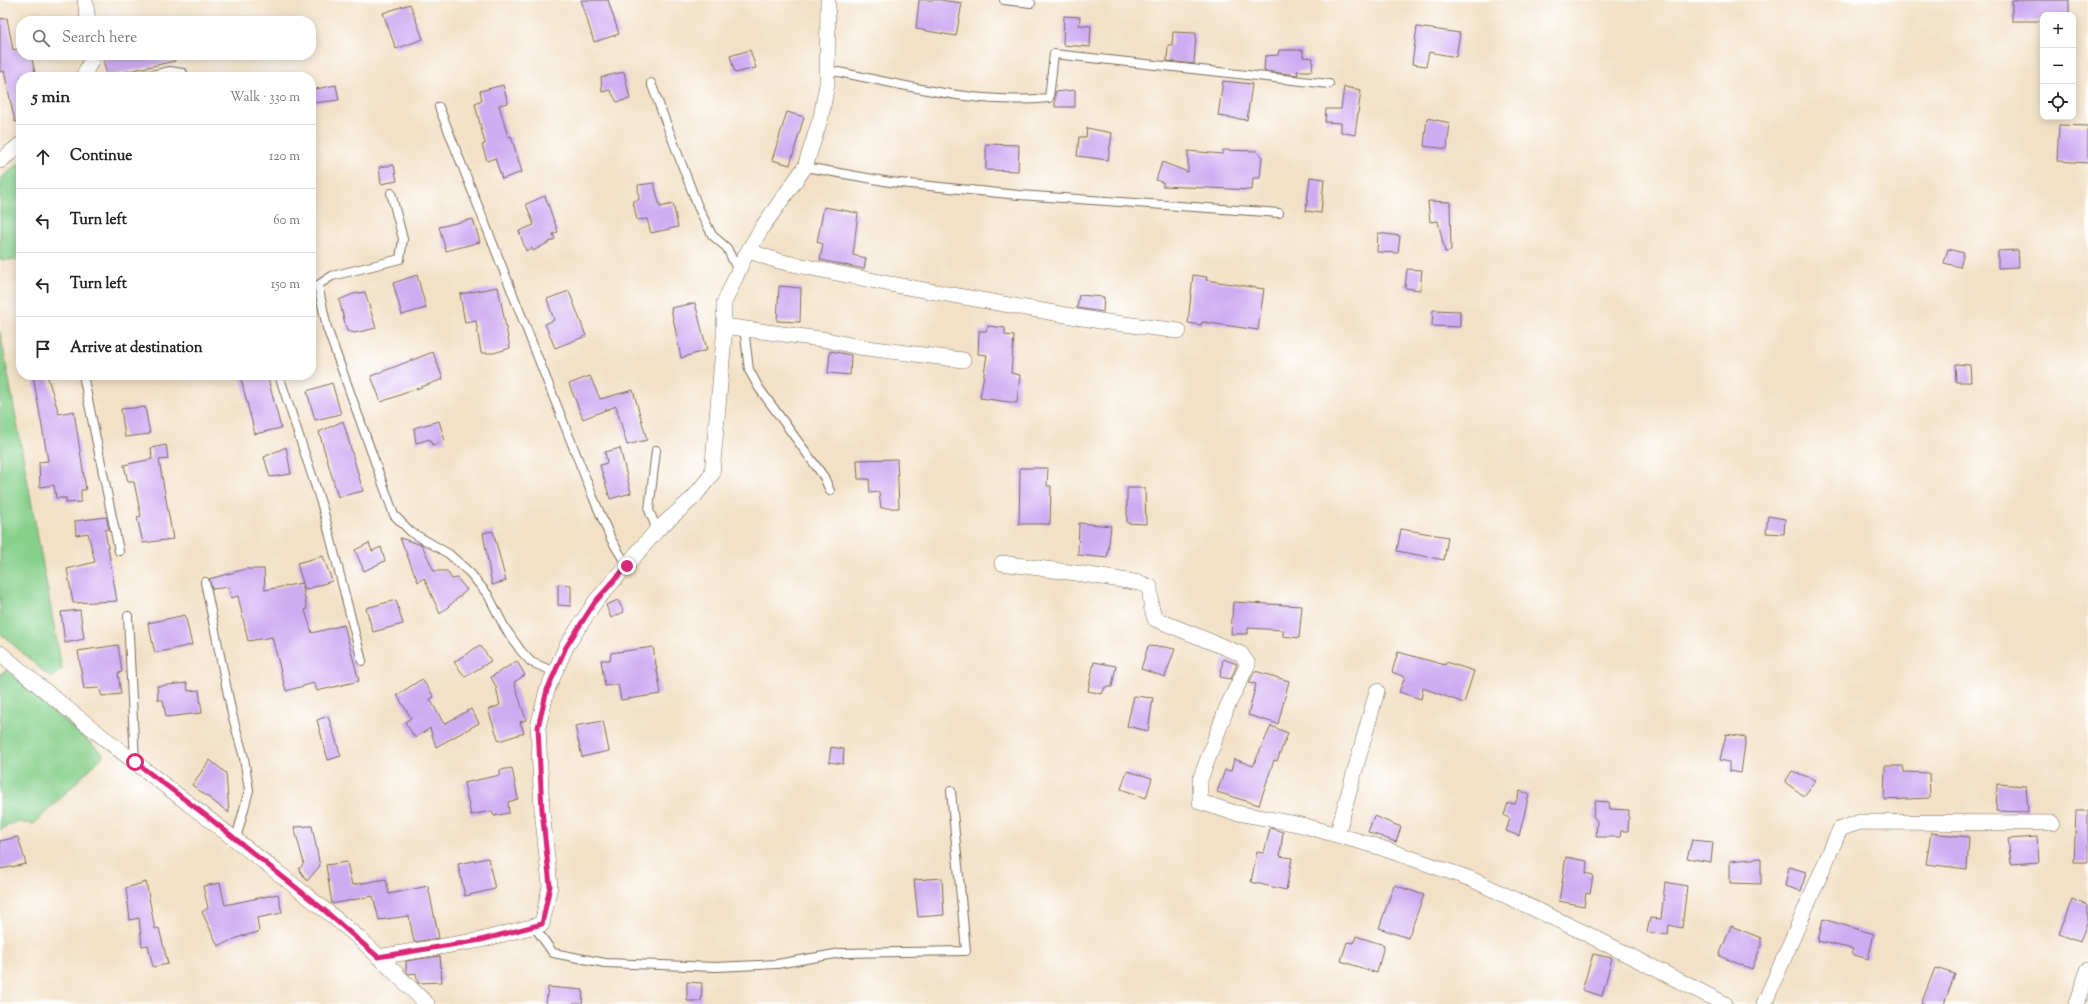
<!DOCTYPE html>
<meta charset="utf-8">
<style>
:root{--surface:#fff;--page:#f2f2f2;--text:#222;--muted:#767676;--line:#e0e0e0}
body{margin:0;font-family:"Sorts Mill Goudy",serif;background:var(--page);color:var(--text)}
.controls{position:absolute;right:12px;top:12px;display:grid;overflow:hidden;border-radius:8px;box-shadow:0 2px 10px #0003}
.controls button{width:36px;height:36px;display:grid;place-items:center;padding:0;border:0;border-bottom:1px solid var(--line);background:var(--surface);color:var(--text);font:20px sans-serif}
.stop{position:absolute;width:12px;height:12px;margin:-9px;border:3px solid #db2777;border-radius:50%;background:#fff}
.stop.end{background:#db2777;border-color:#fff;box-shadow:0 1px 4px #0008}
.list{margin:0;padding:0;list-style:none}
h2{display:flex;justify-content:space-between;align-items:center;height:52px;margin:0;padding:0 16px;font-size:17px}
h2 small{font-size:13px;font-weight:400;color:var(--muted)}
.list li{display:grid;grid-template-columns:26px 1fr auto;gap:12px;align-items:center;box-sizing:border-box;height:64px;padding:0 16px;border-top:1px solid var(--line)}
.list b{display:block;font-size:15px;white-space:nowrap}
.list em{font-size:13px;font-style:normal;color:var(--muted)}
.icon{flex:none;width:22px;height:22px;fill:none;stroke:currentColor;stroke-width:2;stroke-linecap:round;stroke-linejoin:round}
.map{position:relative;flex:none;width:2088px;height:1004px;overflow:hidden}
.search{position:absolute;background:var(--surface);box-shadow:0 2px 10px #0003;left:16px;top:16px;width:300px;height:44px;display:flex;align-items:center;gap:10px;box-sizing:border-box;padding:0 14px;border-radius:16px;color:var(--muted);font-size:15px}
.panel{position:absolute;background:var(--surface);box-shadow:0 2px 10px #0003;left:16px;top:72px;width:300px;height:308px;border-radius:16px}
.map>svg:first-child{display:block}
.green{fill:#87d08c;stroke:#617d55}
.building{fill:#cfacf2}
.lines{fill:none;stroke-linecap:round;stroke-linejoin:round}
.service-casing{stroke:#7b6a59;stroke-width:10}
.minor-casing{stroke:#7b6a59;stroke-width:16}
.service{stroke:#fff;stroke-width:8}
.minor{stroke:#fff;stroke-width:15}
.route{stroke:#db2777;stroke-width:5}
</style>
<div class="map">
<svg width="2088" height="1004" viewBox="0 0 2088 1004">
<rect width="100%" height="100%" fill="#fff"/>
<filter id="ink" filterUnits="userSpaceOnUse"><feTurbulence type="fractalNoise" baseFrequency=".025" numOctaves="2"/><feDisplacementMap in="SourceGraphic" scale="8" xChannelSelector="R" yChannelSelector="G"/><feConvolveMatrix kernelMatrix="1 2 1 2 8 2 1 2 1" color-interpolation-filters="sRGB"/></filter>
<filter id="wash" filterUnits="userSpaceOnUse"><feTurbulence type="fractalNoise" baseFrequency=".012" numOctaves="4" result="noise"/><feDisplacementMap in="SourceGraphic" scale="16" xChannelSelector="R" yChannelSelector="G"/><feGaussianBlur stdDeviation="0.9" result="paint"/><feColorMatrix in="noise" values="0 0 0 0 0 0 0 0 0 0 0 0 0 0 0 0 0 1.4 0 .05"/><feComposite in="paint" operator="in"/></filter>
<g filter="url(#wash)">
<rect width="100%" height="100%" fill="#f2e1c6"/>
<path class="green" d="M21 162V260H0V179Z
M0 331 62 669 51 678 0 633Z
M7 670 104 755 34 824 16 822 0 830V674Z"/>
<g id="blocks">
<path class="building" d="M581 0H608L619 34 594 42Z
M919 0H940L962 3 956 36 916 29Z
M2012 0H2069V15H2043V21H2012Z
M410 4 423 39 396 49 383 13Z
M1064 16 1080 17 1079 25 1091 26 1090 47 1063 45Z
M7 18 13 50 21 48V55H31L36 77H21V121L15 122 4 71 0 72V19Z
M1417 27 1460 33 1456 57 1429 52 1426 66 1412 64Z
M1173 32 1196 33 1194 64 1167 61 1168 45H1172Z
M750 50 756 68 735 73 730 56Z
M1279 50H1303V57L1313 58 1312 71H1297L1298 75 1264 71 1265 56 1278 55Z
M121 55H174L175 61 107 76 103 59Z
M624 72 630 99 617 102 610 90 602 92 601 77Z
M1223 81 1252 84 1247 120 1218 116Z
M336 85 339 100 314 103 311 90Z
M503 85 508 103 499 105 508 137 511 136 522 172 502 179 495 158 487 161 482 145 485 144 475 104 482 101 480 91Z
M1344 87 1361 90 1355 135 1341 132V123L1325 122 1326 109H1341Z
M1075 90V107H1055V92Z
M787 112 804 117 790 165 772 160Z
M1427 118 1450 123 1447 149 1424 146Z
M2059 125 2088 126V163L2057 161Z
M1087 128 1112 133 1108 160 1077 156 1079 137H1086Z
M986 144 1019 145 1018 171 986 170Z
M1223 150 1257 151 1262 156 1260 178H1253L1252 190 1162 186 1164 183 1156 180 1162 162 1188 172V151L1223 154Z
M394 165 397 181 381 184 379 167Z
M1310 177 1324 179 1321 213 1306 211Z
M654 183 660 207 673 204 678 227 651 233 647 219 637 220 633 201 639 200 638 185Z
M545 196 558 232 553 234 555 239 533 251 532 248 526 251 519 231 534 225 526 204Z
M1428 201 1450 202 1451 251 1445 252 1438 221 1430 222Z
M824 207 858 213 853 255 866 258 864 269 820 260 823 244 817 242Z
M473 219 480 242 446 251 439 227Z
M1378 233 1400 236 1398 253 1377 252Z
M1948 249 1964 253 1960 267 1944 263Z
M2018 250 2019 267 1998 268V251Z
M1407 269 1422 270 1420 290 1405 288Z
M417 275 426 308 402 315 393 283Z
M1193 275 1207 277 1206 280 1264 289 1258 330 1202 322 1201 325 1188 323Z
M779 286 801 288 800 322 777 321Z
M498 287 510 348 494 353H481L476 321 465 323 460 294Z
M569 291 586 336 555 348 545 324 554 320 547 299Z
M365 292 376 328 355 333 347 331 339 300 353 294Z
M1079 295 1104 297 1103 312 1077 308Z
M695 303 707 350 681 358 671 308Z
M1433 310 1460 311V327L1432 326Z
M988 326 1005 328V335L1014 336 1011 373 1020 375 1017 403 980 398 987 355 978 354 979 331H986Z
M830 351 851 355 850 375 828 373Z
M433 352 443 379 381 402 371 376Z
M1955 364 1970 365 1971 382H1956Z
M33 375H47L59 414 74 411 86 490H81V502L66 503V498H56L54 485 40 487 39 462 48 461Z
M240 375H267L281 428 255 434Z
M590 376 600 399 633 390 647 440 627 445 616 406 583 419 569 384Z
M332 383 341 414 315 420 307 391Z
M145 407 150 434 125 437 121 409Z
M343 421 363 491 338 497 319 432Z
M439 421 445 441 432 445 430 439 416 443 414 428Z
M166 445 168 459 159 460 173 539 143 543 137 517 141 516 134 482H128L124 465 152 459 151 448Z
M286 447 291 474 270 477 264 457Z
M620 448 631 493 610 499 600 465 607 463 605 452Z
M897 459 899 508H881L879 492 870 493 869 479H858L857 460Z
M1020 468H1048L1047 486H1051L1050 524H1019Z
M1127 488H1145L1146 524 1127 523Z
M1768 516 1785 519 1784 534 1766 533Z
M106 517 109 529 105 530 117 601 73 603 67 569 95 562 88 533 76 535 75 521Z
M1079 523 1111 526 1107 558 1078 555Z
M1401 529 1448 537 1444 560 1397 551Z
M493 531 506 581 492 585 483 533Z
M400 538 422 545 434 571H447L452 579 457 578 467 590 440 614 424 578 418 582Z
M369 543 372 551 381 547 385 561 364 571 355 550Z
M323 556 332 581 305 590 297 563Z
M246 569H264L265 590 302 583 307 609 305 610 312 633 344 625 359 681 317 691 314 683 286 691 272 637 248 641 238 596 231 598 229 587 212 589 209 579Z
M558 584 571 585V606L558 605Z
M396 600 403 624 373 632 366 608Z
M618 600 624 612 611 618 606 605Z
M1233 602 1302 606 1299 638 1283 636V630L1248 628V634H1231Z
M80 610 84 639 65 643 61 612Z
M185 615 192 645 155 653 148 623Z
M118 645 122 672 118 673 121 694 102 696 99 688 84 689 78 651Z
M480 645 491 661 465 677 454 662Z
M1148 646 1160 647V646L1175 649 1165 677 1141 669Z
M653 647 661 694 621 700 618 684 605 686 601 660H610L611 653Z
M1398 652 1445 665 1446 662 1474 671 1464 703 1423 688 1421 699 1399 692 1405 677 1392 672Z
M1223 659 1237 664 1231 679 1220 677Z
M517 661 525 675 514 682 526 720 520 722 524 733 499 741 488 710 500 705 496 687 491 677Z
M1094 662 1116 666 1112 687H1105L1102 694 1088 691Z
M1255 671 1289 681 1278 724 1248 715 1256 684 1249 683Z
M422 679 434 697 430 699 444 724 471 709 479 723 436 747 430 728 415 738 405 722 411 718 397 695Z
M187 683 188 691 199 690 202 713 166 717 163 700H158L157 686Z
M1134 696 1153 698 1148 731 1127 726Z
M328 716 341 756 328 760 317 720Z
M603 721 609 751 582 757 575 726Z
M1271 726 1288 733 1277 761 1274 760 1259 805 1217 792 1225 770 1231 771 1234 759 1253 766Z
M1726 734 1746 737 1741 773 1729 771V762L1720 760Z
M831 747 844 749 843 764 829 762Z
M210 760 226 773 229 813 192 785Z
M1885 766H1903L1904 772 1929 773 1930 798 1884 800Z
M512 768 518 799 508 802 509 813 494 816 492 811 471 815 464 783 500 775V770Z
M1127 771 1152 778 1146 798 1121 789Z
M1792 771 1816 780 1804 796 1785 782Z
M1997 784 2026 786 2028 812 1996 811Z
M1520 791 1529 794 1519 836 1506 831 1510 819 1504 815 1508 803 1515 804Z
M1595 801 1609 802 1610 809 1629 810 1628 831H1621L1620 837H1596L1597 821 1593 816Z
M2076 811H2088V862H2074Z
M1374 816 1401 827 1396 842 1368 832Z
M312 826 320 866 307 881 299 869 304 863 294 827Z
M1270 828 1283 832 1280 856 1292 858 1286 890 1251 882 1257 852 1264 853Z
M1931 833 1969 837 1967 869 1926 864Z
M18 837 26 864 0 869V841Z
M2037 837 2039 862 2011 864 2008 839Z
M1692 840 1713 842 1711 862 1687 858Z
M1566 857 1587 861 1586 873 1593 875 1590 894 1586 893 1584 906 1559 901Z
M488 858 495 889 465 896 458 864Z
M1761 858V884L1730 883V861Z
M347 862 352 885 386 879 389 894 428 886 439 938 414 942 409 916 379 920 373 896 332 904 326 865Z
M1789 867 1806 872 1801 891 1785 886Z
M942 878 944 915 918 917 914 880Z
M146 882 155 929 159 928 168 964 153 967 148 945 142 946 139 918 130 920 126 888Z
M1665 882 1687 886 1682 928 1669 925 1668 935 1647 932 1650 918 1661 919Z
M220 883 225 905 278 894 282 913 257 918 259 932 242 936 218 946 202 912 208 908 203 886Z
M1394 885 1424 895 1408 938 1379 928Z
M2072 899 2088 906V920L2080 942 2059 934Z
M1823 919 1874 934 1868 959 1851 954 1853 949 1818 941Z
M1731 926 1761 938V946L1752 969 1719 956Z
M1356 936 1384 945 1377 973 1341 961 1347 942 1354 943Z
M1593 954 1612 958 1602 996 1582 990Z
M440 956 442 982 418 983 416 973 409 974 406 971V961Z
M1935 968 1955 974 1944 1004H1921Z
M687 982 702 983 701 1001H687Z
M548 987 583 990 582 1004H546Z"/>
</g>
</g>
<g filter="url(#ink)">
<use href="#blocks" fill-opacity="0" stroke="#7b6a59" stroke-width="1"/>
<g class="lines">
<g class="service-casing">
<path id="service" d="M1004 0 1031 3
M827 70C899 83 975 106 1049 98L1054 54 1329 84
M142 77 170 71 183 73 184 77
M651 83 698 207 712 235 727 248 738 271
M439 107 593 497 611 539 627 566
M805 167 890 182 1019 195 1279 213
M391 193 403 239 400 259 332 276 318 285 327 328 394 515 411 532 449 554 470 573 488 595 505 628 521 651 531 662 555 672
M744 328 749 370 759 388 824 477 830 491
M83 375 119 551
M279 375 323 509 362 661
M656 450 649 510 657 530
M205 582 232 714 244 758 249 790 236 839
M128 616 135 762
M534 926 553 953 605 963 716 967 777 964 841 953 966 951 951 791"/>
</g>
<g class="minor-casing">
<path id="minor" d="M85 0 88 21
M83 77 91 61V55
M0 161 21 144
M749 251 778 261 890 284 1100 321 1179 331
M724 326 827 340 859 347 963 360
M1002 563 1083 574 1140 583 1150 587 1151 606 1155 619 1241 654 1248 664 1227 707 1200 780V802L1232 812 1302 825 1337 835 1376 846 1471 879 1581 931 1725 1004
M0 653C91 731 188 802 282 876 308 897 335 917 360 939 383 960 405 983 427 1004
M1337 835 1377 691
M378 957 481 940 542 924 550 886 542 810 538 727 547 690 566 647 595 602 657 530 694 497 712 474 724 338V303L745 256 763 226 805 167 821 117 827 84 828 0
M1764 1004 1840 829 1860 822 2052 823
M2076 1004 2088 970"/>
</g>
<use href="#service" class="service"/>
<use href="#minor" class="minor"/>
</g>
</g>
<g class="lines" filter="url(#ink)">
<path class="route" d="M135 762 208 817 324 910 378 957 481 940 542 924 550 886 542 810 538 727 547 690 566 647 595 602 627 566"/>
</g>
</svg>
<div class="controls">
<button>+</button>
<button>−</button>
<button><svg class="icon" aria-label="locate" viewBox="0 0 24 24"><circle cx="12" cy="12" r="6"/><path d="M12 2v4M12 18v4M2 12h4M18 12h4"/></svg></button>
</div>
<div class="stop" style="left:135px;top:762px"></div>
<div class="stop end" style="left:627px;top:566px"></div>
<div class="search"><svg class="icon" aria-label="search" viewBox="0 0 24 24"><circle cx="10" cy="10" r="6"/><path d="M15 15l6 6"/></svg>Search here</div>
<section class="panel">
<h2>5 min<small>Walk · 330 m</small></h2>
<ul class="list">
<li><svg class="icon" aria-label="ahead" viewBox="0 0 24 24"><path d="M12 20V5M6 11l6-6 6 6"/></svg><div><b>Continue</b></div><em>120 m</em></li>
<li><svg class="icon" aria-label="left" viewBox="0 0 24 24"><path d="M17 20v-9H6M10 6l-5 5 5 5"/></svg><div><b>Turn left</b></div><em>60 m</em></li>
<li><svg class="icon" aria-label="left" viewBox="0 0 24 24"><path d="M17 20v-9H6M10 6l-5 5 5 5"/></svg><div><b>Turn left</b></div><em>150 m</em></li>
<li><svg class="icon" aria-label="arrive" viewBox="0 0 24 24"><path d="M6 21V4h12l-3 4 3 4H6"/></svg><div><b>Arrive at destination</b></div></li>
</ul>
</section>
</div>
